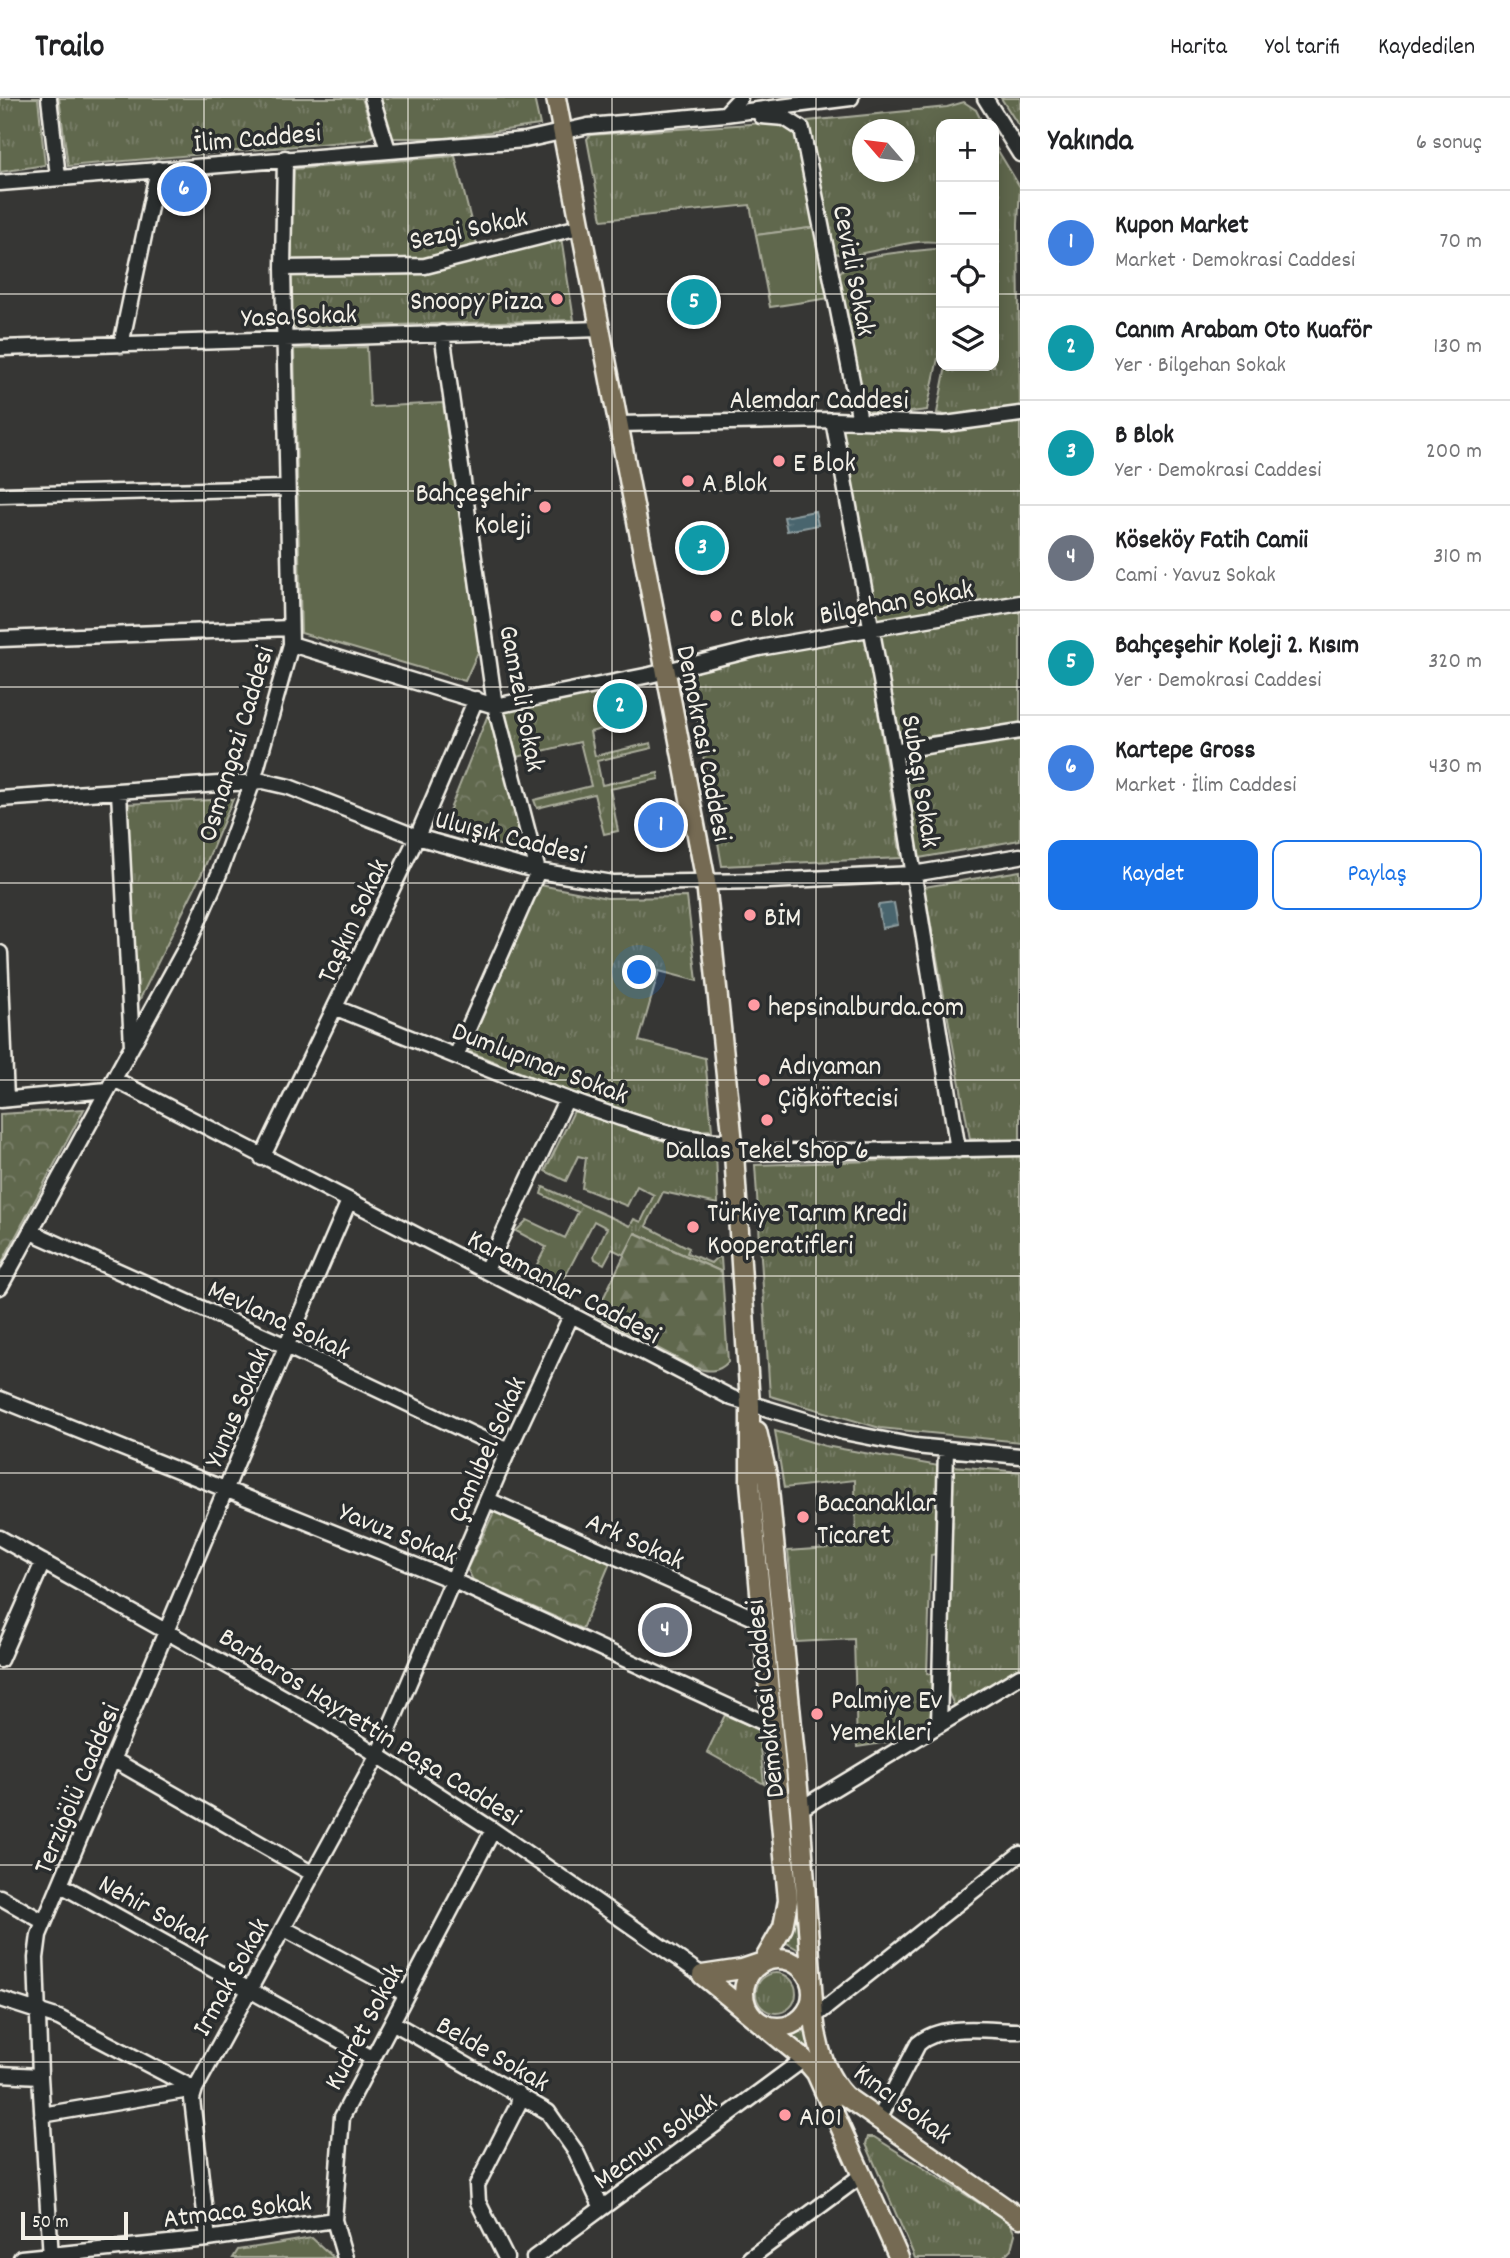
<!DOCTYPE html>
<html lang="tr">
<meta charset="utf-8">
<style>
:root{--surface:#fff;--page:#f6f6f6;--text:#202124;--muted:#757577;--line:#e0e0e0;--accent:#1a73e8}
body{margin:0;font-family:Dekko,sans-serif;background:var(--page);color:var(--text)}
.controls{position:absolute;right:21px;top:21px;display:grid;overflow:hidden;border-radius:14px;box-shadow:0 4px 18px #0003}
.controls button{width:63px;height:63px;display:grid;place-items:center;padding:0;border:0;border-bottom:2px solid var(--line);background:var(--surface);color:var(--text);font:35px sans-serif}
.compass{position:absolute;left:852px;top:21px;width:63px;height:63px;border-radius:50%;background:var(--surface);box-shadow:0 4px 18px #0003;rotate:298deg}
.scale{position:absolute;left:21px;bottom:18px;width:107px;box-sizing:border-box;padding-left:7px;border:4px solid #f4f1e8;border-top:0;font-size:19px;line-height:24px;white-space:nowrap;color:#f4f1e8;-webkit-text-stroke:5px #2a2d2e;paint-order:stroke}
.you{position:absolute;left:640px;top:875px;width:24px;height:24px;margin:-18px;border:5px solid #fff;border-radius:50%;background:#1a73e8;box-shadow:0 0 0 10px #1a73e833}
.badge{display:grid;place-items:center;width:46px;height:46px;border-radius:50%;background:var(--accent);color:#fff;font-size:23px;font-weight:700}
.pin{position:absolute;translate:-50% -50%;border:4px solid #fff;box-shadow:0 2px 7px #0006}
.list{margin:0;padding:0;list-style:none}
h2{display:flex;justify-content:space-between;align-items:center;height:91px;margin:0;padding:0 28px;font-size:30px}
h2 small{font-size:23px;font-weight:400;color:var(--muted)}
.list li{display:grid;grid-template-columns:46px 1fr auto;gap:21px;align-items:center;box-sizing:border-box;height:105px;padding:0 28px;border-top:2px solid var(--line)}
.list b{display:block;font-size:26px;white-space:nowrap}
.list p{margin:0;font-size:23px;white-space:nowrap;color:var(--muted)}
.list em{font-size:23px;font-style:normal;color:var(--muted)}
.actions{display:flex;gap:14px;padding:21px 28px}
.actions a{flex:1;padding:16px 0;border:2px solid var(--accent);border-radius:14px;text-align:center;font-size:24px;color:var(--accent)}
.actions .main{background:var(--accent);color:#fff}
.icon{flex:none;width:38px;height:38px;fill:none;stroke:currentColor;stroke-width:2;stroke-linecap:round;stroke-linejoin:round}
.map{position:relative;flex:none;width:1020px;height:2160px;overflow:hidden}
header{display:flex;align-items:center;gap:42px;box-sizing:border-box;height:98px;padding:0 35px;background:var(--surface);border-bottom:2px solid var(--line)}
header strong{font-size:33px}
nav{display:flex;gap:38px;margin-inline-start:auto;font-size:24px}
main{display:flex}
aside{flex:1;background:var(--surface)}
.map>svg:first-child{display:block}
.grass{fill:url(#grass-tufts);stroke:#aaac9b;stroke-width:2;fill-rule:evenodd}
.forest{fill:url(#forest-firs);stroke:#aaac9b;stroke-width:2}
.park{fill:url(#park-crowns);stroke:#aaac9b;stroke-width:2}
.garden{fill:#61684e;stroke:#aaac9b;stroke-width:2}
.water{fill:url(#water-ripples);stroke:#8e9d9f;stroke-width:2}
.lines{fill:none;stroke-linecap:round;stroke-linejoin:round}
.minor-casing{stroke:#f4f1e8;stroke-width:19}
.major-casing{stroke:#f4f1e8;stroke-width:23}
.minor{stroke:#2a2d2e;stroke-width:14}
.major{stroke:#746b52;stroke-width:18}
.grid{fill:none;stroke:#f4f1e8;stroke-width:2;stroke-opacity:0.55}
.poi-dot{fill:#ff9aa2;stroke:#2a2d2e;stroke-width:2.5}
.labels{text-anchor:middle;stroke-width:7;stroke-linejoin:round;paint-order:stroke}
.street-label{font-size:28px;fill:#f4f1e8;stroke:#2a2d2e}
.poi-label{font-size:28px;fill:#f4f1e8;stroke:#2a2d2e;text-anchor:start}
</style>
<header>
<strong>Trailo</strong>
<nav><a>Harita</a><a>Yol tarifi</a><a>Kaydedilen</a></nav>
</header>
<main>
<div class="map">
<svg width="1020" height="2160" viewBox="0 0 1020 2160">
<defs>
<pattern id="grass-tufts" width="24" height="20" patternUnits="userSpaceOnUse" patternTransform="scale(1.75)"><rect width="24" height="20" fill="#61684e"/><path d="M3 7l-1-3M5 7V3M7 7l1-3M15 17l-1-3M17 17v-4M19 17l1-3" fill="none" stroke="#787e68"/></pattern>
<pattern id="forest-firs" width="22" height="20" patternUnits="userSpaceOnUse" patternTransform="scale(1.75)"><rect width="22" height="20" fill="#61684e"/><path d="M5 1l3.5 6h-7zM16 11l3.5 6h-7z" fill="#787e68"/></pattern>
<pattern id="park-crowns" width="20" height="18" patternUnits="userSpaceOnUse" patternTransform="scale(1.75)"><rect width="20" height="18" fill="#61684e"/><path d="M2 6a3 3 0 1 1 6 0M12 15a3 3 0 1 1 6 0" fill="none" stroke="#787e68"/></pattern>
<pattern id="water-ripples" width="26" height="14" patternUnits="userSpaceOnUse" patternTransform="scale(1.75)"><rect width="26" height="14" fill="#4a656e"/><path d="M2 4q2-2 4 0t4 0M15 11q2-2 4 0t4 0" fill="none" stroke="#657c83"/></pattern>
</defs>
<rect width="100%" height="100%" fill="#363634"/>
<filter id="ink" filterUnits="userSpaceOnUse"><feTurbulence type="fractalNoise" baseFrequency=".0143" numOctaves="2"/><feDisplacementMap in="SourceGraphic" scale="14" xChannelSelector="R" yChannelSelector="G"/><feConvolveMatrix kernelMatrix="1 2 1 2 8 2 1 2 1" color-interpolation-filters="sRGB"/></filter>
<g filter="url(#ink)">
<path class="grass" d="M0 0H38L45 67 0 74Z
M59 0H362L374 37 365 42 68 68Z
M381 0H534L540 27 448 40H392Z
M1001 0H1020V30Z
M964 4 976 12 983 26H941V145C908 137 858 164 835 155L808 23 947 9ZM862 32H904V74H862Z
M778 24 796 33 817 129 756 137 750 107 602 122 587 41 590 37Z
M994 46 1020 89 1018 126 1020 309 952 319 937 315 946 268H994Z
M455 58 477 147 420 162H291L294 71Z
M561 139 574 222 291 230 290 178 420 176Z
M935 151 941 153V246L927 312 894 316 864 312 839 176C853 154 909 154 935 151Z
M1020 323V499L878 522 874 516 841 330 963 332Z
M1020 512V625L912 641 901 639 878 537Z
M854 539H862L867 544 901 760 722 768 689 575 716 566Z
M624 588 630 624 590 634 595 658 651 645 652 650 597 663 602 687 658 675 659 681 610 691 618 733 604 736 594 696 537 710 534 702 591 688 580 644 517 659 505 614Z
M1020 641V742L919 760 904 671 910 658Z
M233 701 202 775 137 907 125 706Z
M1020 773V1042L970 1041 924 789Z
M540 787 607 800 687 799 697 883 659 873 639 943 705 960 712 1032C681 1034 653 1022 624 1012 571 995 519 974 468 953Z
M574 1013 663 1042 716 1054 718 1106 663 1094 646 1128 689 1150 687 1155 711 1165 717 1159 721 1160 722 1174 636 1135 624 1157 612 1151 604 1166 595 1161 594 1157 607 1130 594 1123 556 1196 529 1182 546 1149 516 1133 527 1122 565 1140 578 1114 541 1096 543 1089 630 1128 634 1121 641 1124 654 1097 637 1088 627 1108 582 1090 586 1060 578 1058 566 1083 545 1073Z
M1020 1058V1344L880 1330 770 1298 755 1067Z
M775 1333 825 1348 939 1368 936 1456 931 1457 927 1575 931 1576C931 1590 934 1610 929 1622 921 1642 875 1646 857 1649L854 1541 797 1544 788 1453 856 1448 855 1382 784 1390Z
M954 1368 1020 1374V1571L961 1607H954L946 1589Z
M725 1617 758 1631 764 1686 707 1654Z
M795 1751 804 1855 785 1844 794 1814Z
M756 1895a20 20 0 1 1 40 0a20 20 0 1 1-40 0Z
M805 1929 813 1959 789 1937Z
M868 2039H874L1009 2124 1015 2136 1011 2151 1002 2160H915L866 2046Z
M312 2140 334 2160H233L238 2152Z"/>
<path class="forest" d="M635 1135 722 1174 728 1264C718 1275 707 1274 693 1269L595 1217Z"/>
<path class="park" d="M489 614 525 754 442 731Z
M84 1011 0 1168V1016Z
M494 1414 610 1465 582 1531 473 1482 467 1471Z"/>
<path class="garden" d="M817 129 830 200 770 209 756 137Z
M367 249 370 309 443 305 479 552 465 583 301 535 294 251Z"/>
<path class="water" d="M815 413 818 427 787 433 784 419Z
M894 805 898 827 882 830 878 807Z"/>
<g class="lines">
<g class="minor-casing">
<path id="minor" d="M49 0 58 79
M372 0 388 52
M985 0 1020 56
M725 16 740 0
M761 18 785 20 802 31 860 323
M0 85 525 42 588 28 725 16 851 0
M283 170 425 168 579 129
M442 235 495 608 538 773 456 958
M121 247 158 71
M0 250 600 231
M833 322 894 653 958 1052
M617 326 833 322 945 326 1020 316
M0 397 286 390
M0 541 290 530
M291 546 495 608 650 577 759 550 1020 505
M894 653 1020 633
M119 694 132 948
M0 701 263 683 289 689 417 739 538 773 612 785 768 783 913 776 1020 758
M0 855 6 1001
M336 910C427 946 517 985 609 1016 649 1029 690 1045 733 1043
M114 981 732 1300 844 1334 915 1348 1020 1358
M0 1002 107 992
M734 1055 1020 1050
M262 1060 417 739 476 601
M31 1134 286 1248 508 1353
M486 1172 566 1002
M0 1189 190 842 219 776 253 683 291 546 283 170 285 60
M0 1301 454 1483 773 1629
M488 1402 763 1524
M0 1440 322 1621 493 1732 702 1877
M0 1562 43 1464
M939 1627 946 1352
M114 1662 313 1776
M800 1711 1020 1578
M61 1787 372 1960
M0 1799 44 1824
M283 1830 406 1896
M0 1901 59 1920 195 1991
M814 1919 1020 1756
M392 1924 548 2014 576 2054 602 2110
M0 1976 40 1978
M42 2017 195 1991
M878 2023 918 1946C942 1924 989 1933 1020 1933
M208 2141 192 2001 195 1991 378 1657 508 1353 571 1218
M21 2160 208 2141 334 2122
M51 2160 40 1978 36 1860 39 1837 255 1321 349 1103
M345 2160 334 2122 342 2019 493 1732
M506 2160 478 2104 477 2087 519 2005 518 1995
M534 2160 804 1961
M750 2160 862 2077"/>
</g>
<g class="major-casing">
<path id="major" d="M556 0 706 784 734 1055 750 1307V1384L788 1802 783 1829 763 1864 742 1871 702 1877
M757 1333 768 1381 800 1711 814 1919C817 1948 825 1977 845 1998L1020 2120
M744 1895a34 34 0 1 1 68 0a34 34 0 1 1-68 0Z
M702 1877 804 1961 816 1975 899 2160"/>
</g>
<use href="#minor" class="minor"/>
<use href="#major" class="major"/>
</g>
</g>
<path class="grid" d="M204 0V2160M408 0V2160M612 0V2160M816 0V2160M0 196H941M994 196H1020M0 393H1020M0 589H1020M0 785H1020M0 982H1020M0 1178H1020M0 1375H1020M0 1571H1020M0 1767H1020M0 1964H1020"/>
<g class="poi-dot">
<circle cx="557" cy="201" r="7"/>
<circle cx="779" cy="363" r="7"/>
<circle cx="688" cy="383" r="7"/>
<circle cx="545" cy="409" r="7"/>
<circle cx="716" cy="518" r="7"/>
<circle cx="750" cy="817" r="7"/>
<circle cx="754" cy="907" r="7"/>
<circle cx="764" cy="982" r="7"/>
<circle cx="767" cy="1022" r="7"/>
<circle cx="693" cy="1129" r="7"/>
<circle cx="803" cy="1419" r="7"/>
<circle cx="817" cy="1616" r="7"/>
<circle cx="785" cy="2017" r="7"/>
</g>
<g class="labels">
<g class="street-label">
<text transform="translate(257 38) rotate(-5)" y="10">İlim Caddesi</text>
<text transform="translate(468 129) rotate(-12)" y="10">Sezgi Sokak</text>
<text transform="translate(856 172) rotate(79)" y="10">Cevizli Sokak</text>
<text transform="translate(299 216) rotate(-2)" y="10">Yasa Sokak</text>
<text x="819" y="310">Alemdar Caddesi</text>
<text transform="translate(896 502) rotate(-10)" y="10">Bilgehan Sokak</text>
<text transform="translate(524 600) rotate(79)" y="10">Gamzeli Sokak</text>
<text transform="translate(234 645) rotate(-73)" y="10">Osmangazi Caddesi</text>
<text transform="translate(706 645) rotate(79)" y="10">Demokrasi Caddesi</text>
<text transform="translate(923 683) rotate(81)" y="10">Subaşı Sokak</text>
<text transform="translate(511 737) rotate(14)" y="10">Uluışık Caddesi</text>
<text transform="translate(351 822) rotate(-65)" y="10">Taşkın Sokak</text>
<text transform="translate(541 963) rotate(21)" y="10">Dumlupınar Sokak</text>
<text transform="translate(565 1187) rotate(28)" y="10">Karamanlar Caddesi</text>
<text transform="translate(280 1220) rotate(25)" y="10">Mevlana Sokak</text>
<text transform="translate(235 1309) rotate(-67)" y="10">Yunus Sokak</text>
<text transform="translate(485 1350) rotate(-66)" y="10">Çamlıbel Sokak</text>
<text transform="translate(399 1434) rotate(22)" y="10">Yavuz Sokak</text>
<text transform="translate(636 1441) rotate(24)" y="10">Ark Sokak</text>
<text transform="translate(763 1601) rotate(-96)" y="10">Demokrasi Caddesi</text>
<text transform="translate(371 1627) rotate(32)" y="10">Barbaros Hayrettin Paşa Caddesi</text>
<text transform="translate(75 1690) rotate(-67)" y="10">Terzigölü Caddesi</text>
<text transform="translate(155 1811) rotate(29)" y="10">Nehir Sokak</text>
<text transform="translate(229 1878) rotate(-61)" y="10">Irmak Sokak</text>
<text transform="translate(362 1928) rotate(-62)" y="10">Kudret Sokak</text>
<text transform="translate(494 1954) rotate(30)" y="10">Belde Sokak</text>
<text transform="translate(904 2004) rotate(37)" y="10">Kıncı Sokak</text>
<text transform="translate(654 2041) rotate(-36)" y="10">Mecnun Sokak</text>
<text transform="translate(237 2110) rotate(-7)" y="10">Atmaca Sokak</text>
</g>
<g class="poi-label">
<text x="543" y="211" text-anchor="end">Snoopy Pizza</text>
<text x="793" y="373">E Blok</text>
<text x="702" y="393">A Blok</text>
<text x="531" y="403" text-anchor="end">Bahçeşehir<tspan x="531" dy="32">Koleji</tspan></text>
<text x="730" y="528">C Blok</text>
<text x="764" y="827">BİM</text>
<text x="768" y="917">hepsinalburda.com</text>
<text x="778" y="976">Adıyaman<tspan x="778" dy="32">Çiğköftecisi</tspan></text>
<text x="767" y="1060" text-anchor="middle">Dallas Tekel Shop 6</text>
<text x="707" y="1123">Türkiye Tarım Kredi<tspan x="707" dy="32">Kooperatifleri</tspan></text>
<text x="817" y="1413">Bacanaklar<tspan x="817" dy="32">Ticaret</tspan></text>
<text x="831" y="1610">Palmiye Ev<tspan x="831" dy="32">Yemekleri</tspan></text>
<text x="799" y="2027">A101</text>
</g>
</g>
</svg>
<div class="controls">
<button>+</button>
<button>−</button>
<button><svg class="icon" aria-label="locate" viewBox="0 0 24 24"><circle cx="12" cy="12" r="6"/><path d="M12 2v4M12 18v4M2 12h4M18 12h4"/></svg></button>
<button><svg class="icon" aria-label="layers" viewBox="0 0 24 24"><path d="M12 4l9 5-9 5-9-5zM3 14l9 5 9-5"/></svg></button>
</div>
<svg class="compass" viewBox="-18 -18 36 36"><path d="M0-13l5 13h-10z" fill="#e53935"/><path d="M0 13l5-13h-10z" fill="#757577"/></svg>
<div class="scale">50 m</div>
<div class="you"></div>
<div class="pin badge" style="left:661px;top:727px;background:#3f7fe0">1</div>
<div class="pin badge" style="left:620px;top:608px;background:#0f9aa8">2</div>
<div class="pin badge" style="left:702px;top:450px;background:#0f9aa8">3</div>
<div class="pin badge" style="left:665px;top:1532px;background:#6b7280">4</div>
<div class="pin badge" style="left:694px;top:204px;background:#0f9aa8">5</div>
<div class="pin badge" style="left:184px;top:91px;background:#3f7fe0">6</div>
</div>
<aside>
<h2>Yakında<small>6 sonuç</small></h2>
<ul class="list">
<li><span class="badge" style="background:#3f7fe0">1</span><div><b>Kupon Market</b><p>Market · Demokrasi Caddesi</p></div><em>70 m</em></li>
<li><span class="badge" style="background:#0f9aa8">2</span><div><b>Canım Arabam Oto Kuaför</b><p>Yer · Bilgehan Sokak</p></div><em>130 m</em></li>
<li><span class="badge" style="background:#0f9aa8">3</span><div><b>B Blok</b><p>Yer · Demokrasi Caddesi</p></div><em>200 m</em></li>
<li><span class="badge" style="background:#6b7280">4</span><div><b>Köseköy Fatih Camii</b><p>Cami · Yavuz Sokak</p></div><em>310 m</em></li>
<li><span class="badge" style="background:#0f9aa8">5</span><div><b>Bahçeşehir Koleji 2. Kısım</b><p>Yer · Demokrasi Caddesi</p></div><em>320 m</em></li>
<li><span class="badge" style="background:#3f7fe0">6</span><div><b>Kartepe Gross</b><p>Market · İlim Caddesi</p></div><em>430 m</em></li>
</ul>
<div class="actions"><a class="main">Kaydet</a><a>Paylaş</a></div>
</aside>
</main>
